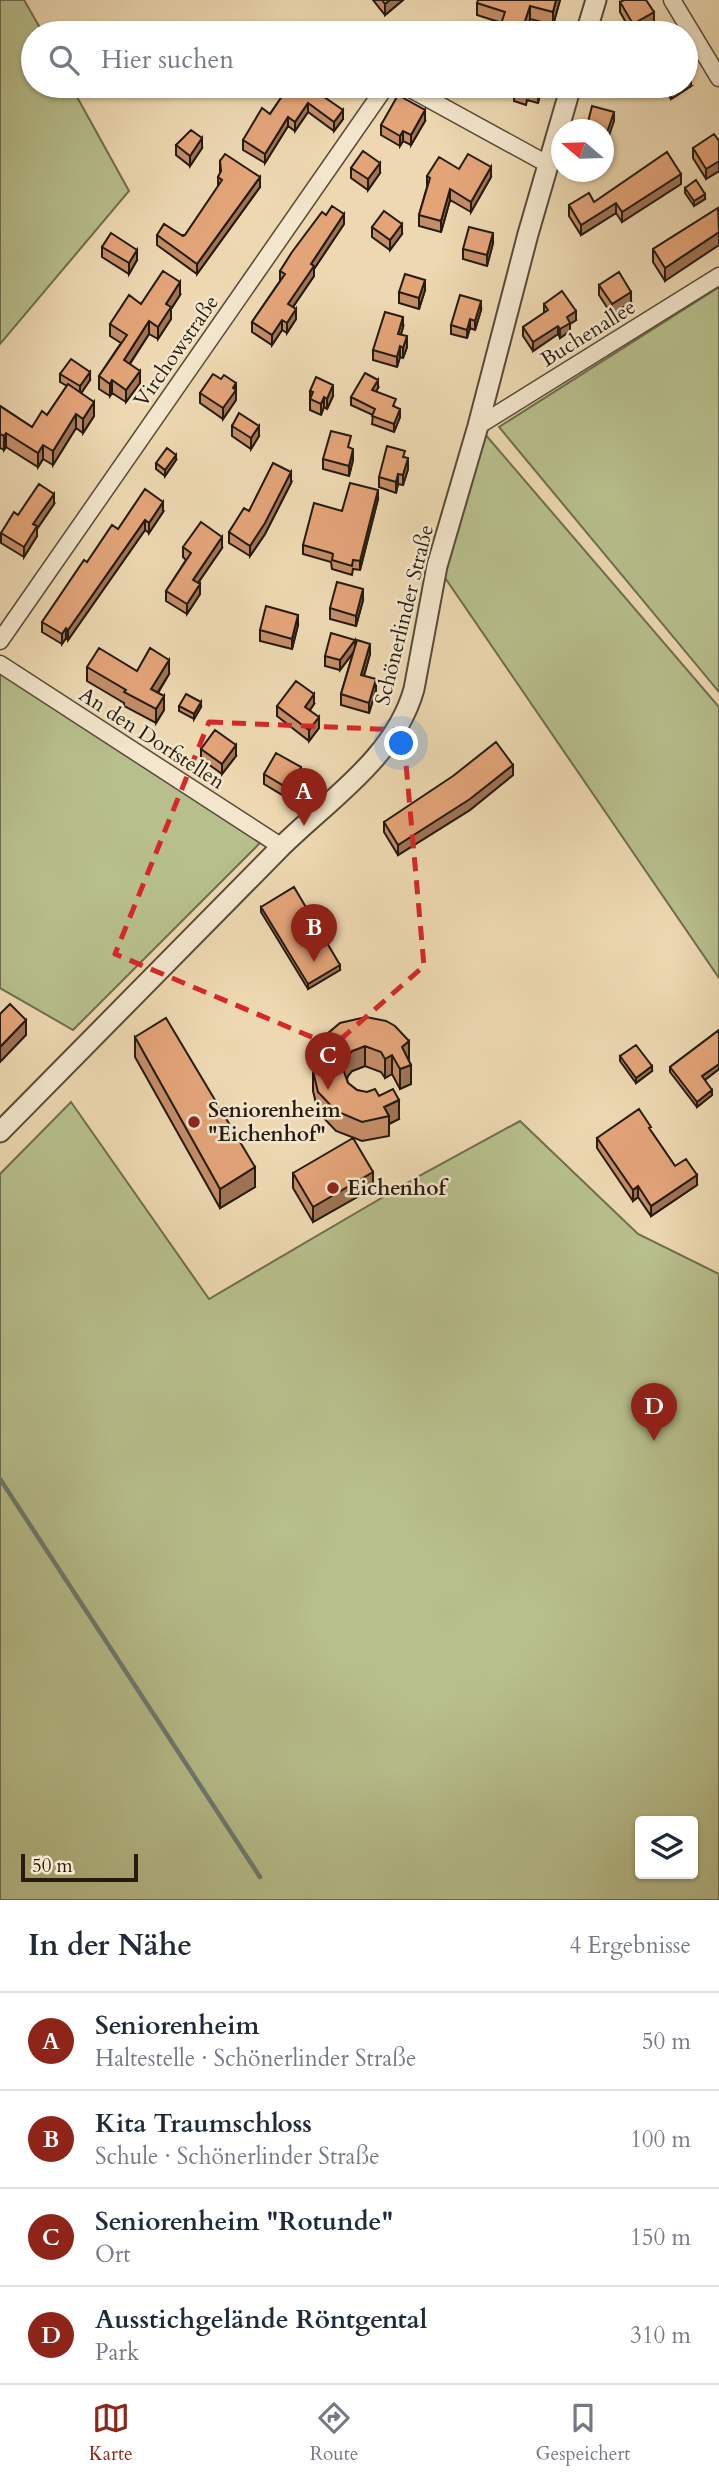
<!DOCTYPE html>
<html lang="de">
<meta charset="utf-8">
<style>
:root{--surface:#fff;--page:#f6f6f7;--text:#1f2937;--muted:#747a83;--line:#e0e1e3;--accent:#8f2418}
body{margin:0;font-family:Cardo,serif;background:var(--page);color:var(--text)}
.controls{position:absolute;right:21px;bottom:21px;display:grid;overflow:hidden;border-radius:7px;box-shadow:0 2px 5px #0004}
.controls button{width:63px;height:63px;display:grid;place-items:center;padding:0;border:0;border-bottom:2px solid var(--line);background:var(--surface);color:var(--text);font:35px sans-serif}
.compass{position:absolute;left:551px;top:119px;width:63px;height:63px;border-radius:50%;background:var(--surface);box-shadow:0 2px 5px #0004;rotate:289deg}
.scale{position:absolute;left:21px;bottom:18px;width:117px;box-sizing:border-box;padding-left:7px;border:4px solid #261b0f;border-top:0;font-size:19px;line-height:24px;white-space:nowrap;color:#261b0f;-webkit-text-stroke:5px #f3e6cc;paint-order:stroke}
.you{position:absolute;left:402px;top:744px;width:24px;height:24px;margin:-18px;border:5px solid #fff;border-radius:50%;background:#1a73e8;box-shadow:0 0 0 10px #1a73e833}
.badge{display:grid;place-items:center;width:46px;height:46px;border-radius:50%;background:var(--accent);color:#fff;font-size:23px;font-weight:700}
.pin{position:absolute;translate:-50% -58px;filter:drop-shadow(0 2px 4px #0008)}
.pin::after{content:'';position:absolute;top:37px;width:24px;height:21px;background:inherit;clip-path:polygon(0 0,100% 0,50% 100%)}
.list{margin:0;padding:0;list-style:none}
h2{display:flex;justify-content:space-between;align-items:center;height:91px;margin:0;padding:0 28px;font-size:30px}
h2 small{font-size:23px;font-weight:400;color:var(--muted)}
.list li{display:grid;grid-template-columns:46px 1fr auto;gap:21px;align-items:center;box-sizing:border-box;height:98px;padding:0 28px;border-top:2px solid var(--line)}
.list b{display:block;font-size:26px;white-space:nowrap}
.list p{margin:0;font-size:23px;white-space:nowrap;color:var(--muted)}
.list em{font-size:23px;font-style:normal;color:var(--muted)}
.icon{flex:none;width:38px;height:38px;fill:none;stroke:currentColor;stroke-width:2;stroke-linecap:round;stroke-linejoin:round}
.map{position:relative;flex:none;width:719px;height:1900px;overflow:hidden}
.search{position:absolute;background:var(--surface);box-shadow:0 2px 5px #0004;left:21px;right:21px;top:21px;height:77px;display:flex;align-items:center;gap:18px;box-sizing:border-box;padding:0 24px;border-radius:38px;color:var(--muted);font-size:26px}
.sheet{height:483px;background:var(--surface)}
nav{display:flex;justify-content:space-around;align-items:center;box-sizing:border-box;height:98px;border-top:2px solid var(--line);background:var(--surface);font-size:19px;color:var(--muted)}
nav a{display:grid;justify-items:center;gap:4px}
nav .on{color:var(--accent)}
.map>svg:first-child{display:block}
.green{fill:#b7bf8c;stroke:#6e6d4e;stroke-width:2;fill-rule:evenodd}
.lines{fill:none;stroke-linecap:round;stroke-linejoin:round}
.stream{stroke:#6c7a71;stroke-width:4.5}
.minor-casing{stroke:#584a38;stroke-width:19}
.tertiary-casing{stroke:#584a38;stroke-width:23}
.minor{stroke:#f3e6cc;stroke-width:16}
.tertiary{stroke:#f3e6cc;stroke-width:19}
.wall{fill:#c38d67;stroke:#261b0f;stroke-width:2}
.shaded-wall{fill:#9f7354;stroke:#261b0f;stroke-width:2}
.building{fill:#e3a478;stroke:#261b0f;stroke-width:2}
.marked{fill:none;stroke:#d62828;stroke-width:5;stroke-dasharray:14 9;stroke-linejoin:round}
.poi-dot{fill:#8f2418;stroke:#f3e6cc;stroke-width:2.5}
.labels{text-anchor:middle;stroke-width:5;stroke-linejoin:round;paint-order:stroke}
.street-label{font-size:21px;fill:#261b0f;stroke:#f3e6cc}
.poi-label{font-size:21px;font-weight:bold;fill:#261b0f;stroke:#f3e6cc;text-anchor:start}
</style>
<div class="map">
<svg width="719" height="1900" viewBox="0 0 719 1900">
<rect width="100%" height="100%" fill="#edd8b1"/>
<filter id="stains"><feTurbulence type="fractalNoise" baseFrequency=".00286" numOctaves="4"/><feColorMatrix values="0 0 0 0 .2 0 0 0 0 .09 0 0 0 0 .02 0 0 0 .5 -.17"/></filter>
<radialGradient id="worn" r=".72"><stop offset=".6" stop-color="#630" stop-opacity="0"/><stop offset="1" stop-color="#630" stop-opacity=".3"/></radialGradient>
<path class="green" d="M0 0H24L43 33H33V86H71L129 191 0 344Z
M719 287V692L499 427Z
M478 426 719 707V978L437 566Z
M0 661 266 837 73 1030 0 988Z
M71 1102 209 1299 419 1176 520 1121 638 1234 719 1274V1900H0V1174ZM640 1821H693V1874H640Z"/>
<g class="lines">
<path class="stream" d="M0 1479 260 1877"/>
<g class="minor-casing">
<path id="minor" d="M672 0 719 78
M405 86 540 160 549 162
M478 426 719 276
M0 641 386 86
M0 664 282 847"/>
</g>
<g class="tertiary-casing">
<path id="tertiary" d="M586 33 596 0
M0 1132C93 1037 186 944 279 849 327 801 395 758 414 689L437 566 478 426 528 234 571 86"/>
</g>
<use href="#minor" class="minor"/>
<use href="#tertiary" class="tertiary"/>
</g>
<path class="wall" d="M373 0H403L385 15Z
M560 0 553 25 530 19 525 33H498L502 23 477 15V3Z
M620 2 654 22 635 33H632L620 12Z
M289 86H324L319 93 343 119 334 131 308 112 295 131 288 126 265 163 243 150V140L270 114Z
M542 86 538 103 527 100 526 105 514 101V91Z
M663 86H691L671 99Z
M425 121 411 145 403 141 400 146 381 135V125Z
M719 141V171L706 179 693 158V148Z
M176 145 202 148 190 166 176 155Z
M220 161 260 187 197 274 157 245V235H185L218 187V177L220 174Z
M351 168 380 173 368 190 351 178Z
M459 169 491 177 471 212 450 200 441 232 419 226V215L427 187V176Z
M681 184 622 222 616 213 581 235 569 216V205L594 202Z
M685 188 705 199 694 206 685 193Z
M718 208 665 281 653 262V249Z
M344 224 314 269V276L293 307 296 319 287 333 282 330 272 345 252 332V322L280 281V271Z
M372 227 402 234 390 250 372 237Z
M493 243 487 266 463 259V249Z
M102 247 137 260 129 274 102 257Z
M599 285 631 302 612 315 599 295Z
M425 290 419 309 399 303V292Z
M180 295 171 309V319L158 339 149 334 130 364 140 383 126 402 112 393 110 396 99 389V376L121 343 110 336V324L141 304Z
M544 304 576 320 570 324V331L560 338 558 334 533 351 523 336V327L544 313Z
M481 310 475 330 470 328 467 338 451 334V325Z
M403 327 401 334 407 347 403 358 400 357 397 367 373 360V350Z
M60 374 90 380 81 393 94 416 83 433 76 428 53 465 43 459 38 467 6 447 4 450 0 448V406L32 427 47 415 67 386 60 382Z
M236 383V400L223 419 200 403V393Z
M378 388 376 391 395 407 400 417 394 432 372 424 373 415 351 405V397Z
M310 391 333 396 327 409 324 407 321 415 310 410Z
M232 426 259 436 251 449 232 436Z
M350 448 353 460 349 476 323 469V459Z
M405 458 408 469 403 485 398 484 396 493 379 487V477Z
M176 460 165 476 156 469V463Z
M291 483 265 534 250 556 229 543V532L249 511Z
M378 499 360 570 353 569 352 575 332 569 331 562 303 554V545L342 511Z
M54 504 37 529V536L24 557 1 543V533L18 515Z
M163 512 149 533 145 530 68 640 66 638 62 644 42 632V622L87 562 118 529Z
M183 547 222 548 198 583 200 594 187 614 166 601V591L186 560 183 557Z
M363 600 356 626 330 619V608Z
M298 625 292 649 260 641V630Z
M355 646 370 654 364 676 376 690 369 713 341 705V694L353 653 340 670 325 666V656Z
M87 667 169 674 158 693 164 710 156 723 124 706V703L87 681Z
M314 704 310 710 319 728 309 741 277 716V706Z
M179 706 201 707 194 719 179 711Z
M201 749 236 756 222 774 201 759Z
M264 774 301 778 289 799 264 784Z
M513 775 470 810 398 855 384 832V822Z
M261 907 340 970 308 989 261 912Z
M719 1030V1069L705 1080 712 1095 697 1107 670 1072V1067Z
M327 1034 409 1060 411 1084 400 1089 392 1074 385 1078 381 1072 365 1066 352 1071 348 1076 347 1079 348 1083 357 1090 379 1096 399 1119 389 1124V1136L362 1141 336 1131 318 1112 313 1091V1071Z
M135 1037 255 1187 220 1208 135 1057Z
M620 1056 652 1071 636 1083 620 1061Z
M651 1131 675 1166 697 1185 651 1216 638 1197 633 1201 597 1148V1138Z
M293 1173 373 1188 313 1222 293 1188Z"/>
<path class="shaded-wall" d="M390 0H403L385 15V4Z
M556 0H560L553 25V12Z
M530 6V19L525 33H521Z
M654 12V22L635 33H633V24Z
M691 76V86L671 99V89L675 86H686V79Z
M317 86H324L314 99V90Z
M539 86H542L538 103V92Z
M308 103V112L295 131V122Z
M343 110V119L334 131V122Z
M425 110V121L411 145V135Z
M614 112V121L604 150V141Z
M288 117V126L265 163V154Z
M403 131V141L400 146V136Z
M202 138V148L190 166V156Z
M719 161V171L706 179V169Z
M380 163V173L368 190V179Z
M491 167V177L471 212V202Z
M681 174V184L622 222V212Z
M260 177V187L197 274V264Z
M450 189V200L441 232V221Z
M705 194V199L694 206V201Z
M616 203V213L581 235V225Z
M344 214V224L314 269V276L288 314V304L311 264Z
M402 224V234L390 250V240Z
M719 232V245L665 281V268Z
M493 233V243L487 266V255Z
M137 250V260L129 274V263Z
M425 280V290L419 309V298Z
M180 282V295L171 309V319L158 339V327L166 304Z
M631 292V302L612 315V304Z
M481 301V310L475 330V321Z
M296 309V319L287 333V323Z
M576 311V320L570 324V331L560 338V329L567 317Z
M403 317V327L398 344V334Z
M470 319V328L467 338V330Z
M282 320V330L272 345V335Z
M149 321V334L124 372V360Z
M558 326V334L533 351V342Z
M407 336V347L403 358V348Z
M400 346V357L397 367V357Z
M140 371V383L126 402V390Z
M90 372V380L80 395V386Z
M112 380V393L110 396V384Z
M378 380V388L372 398V390Z
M236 383V400L223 419V408Z
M333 385V396L327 409V399Z
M324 397V407L321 415V404Z
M94 402V416L83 433V419Z
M400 409V417L394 432V424Z
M76 414V428L53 465V451Z
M259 426V436L251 449V438Z
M6 433V447L4 450V436Z
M43 445V459L38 467V453Z
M353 449V460L349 476V466Z
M176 455V460L165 476V470Z
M408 458V469L403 485V475Z
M291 472V483L265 534 250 556V546Z
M398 474V484L396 493V482Z
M378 490V499L360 570V561Z
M54 494V504L37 529V536L24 557V547L33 524Z
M163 502V512L149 533V523Z
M145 520V530L68 640V630Z
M222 537V548L193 590V580Z
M200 584V594L187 614V604Z
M363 589V600L356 626V616Z
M298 615V625L292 649V639Z
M66 628V638L62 644V634Z
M355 640V650L340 670V660Z
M370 644V654L361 685V675Z
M169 660V674L151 703V689Z
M376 679V690L369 713V703Z
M314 694V704L305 717V707Z
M164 696V710L156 723V709Z
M201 702V707L194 719V714Z
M319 717V728L309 741V730Z
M236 745V756L222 774V764Z
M513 765V775L470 810 398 855V845Z
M301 767V778L289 799V789Z
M340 965V970L308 989V984Z
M26 1020V1035L0 1062V1047Z
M409 1041V1060L402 1067V1047Z
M365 1046V1066L352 1071 348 1076 343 1089V1069L348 1056 352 1051Z
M392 1055V1074L385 1078V1059Z
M719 1064V1069L702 1082V1076Z
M411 1065V1084L400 1089V1069Z
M652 1066V1071L636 1083V1078Z
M712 1090V1095L697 1107V1102Z
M399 1100V1119L389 1124V1116L384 1107Z
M255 1167V1187L220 1208V1189Z
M373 1172V1188L313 1222V1207Z
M697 1175V1185L651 1216V1206Z
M638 1186V1197L633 1201V1190Z"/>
<path class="building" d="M382 0H390L385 4Z
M478 0H556L553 12 530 6 521 33H498L505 12 477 3Z
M624 0H646L654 12 633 24 620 2Z
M686 67 691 76 686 79Z
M289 86H317L314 90 343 110 334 122 308 103 295 122 288 117 265 154 243 140 262 108 270 114Z
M515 86H539L538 92 527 90 526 94 514 91Z
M398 95 425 110 411 135 403 131 400 136 381 125Z
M592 106 614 112 604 141V130H586Z
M191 130 202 138 190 156 176 145Z
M714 134 719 141V161L706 169 693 148Z
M363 151 380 163 368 179 351 168Z
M667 152 681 174 622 212 616 203 581 225 569 205 589 193 594 202Z
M225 154 260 177 197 264 157 235 164 224 183 236 185 235 222 180 218 177 221 171 220 161Z
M468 154 491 167 471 202 450 189 441 221 419 215 430 178 427 176 439 157 459 169Z
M696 180 705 194 694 201 685 188Z
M332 206 344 214 311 264 314 266 288 304 296 309 287 323 282 320 272 335 252 322 285 274 280 271 292 252 322 212 326 215Z
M718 208 719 232 665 268 653 249Z
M384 211 402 224 390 240 372 227Z
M469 227 493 233 487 255 463 249Z
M111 233 137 250 129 263 102 247Z
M163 271 180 282 166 304 171 307 158 327 149 321 124 360 140 371 126 390 112 380 110 384 99 376 127 335 110 324 129 295 141 304Z
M619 272 631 292 612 304 599 285Z
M405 274 425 280 419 298 399 292Z
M562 291 576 311 567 317 570 323 560 329 558 326 533 342 523 327 548 310 544 304Z
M460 295 481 301 475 321 470 319 467 330 451 325Z
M385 312 403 317 398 334 407 336 403 348 400 346 397 357 373 350Z
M71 359 90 372 80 386 60 374Z
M365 373 378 380 372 390 396 399 393 406 400 409 394 424 372 416 375 409 351 397Z
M213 374 221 379 224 375 236 383 233 388 236 390 223 408 200 393Z
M316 377 333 385 327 399 324 397 321 404 310 399 313 392 310 391Z
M68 384 94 402 83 419 76 414 53 451 43 445 38 453 6 433 4 436 0 434V406L32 427 42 411 47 415Z
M239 413 259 426 251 438 232 426Z
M331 431 351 436 348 447 353 449 349 466 323 459Z
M387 446 405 451 403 457 408 458 403 475 398 474 396 482 379 477Z
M167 448 176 455 165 470 156 463Z
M273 463 291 472 265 523 250 546 229 532 244 508 249 511Z
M350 483 378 490 360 561 353 560 352 566 332 560 333 554 331 553 303 545 314 503 342 511Z
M39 484 54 494 33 524 37 526 24 547 1 533 14 512 18 515Z
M145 489 163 502 149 523 145 520 68 630 66 628 62 634 42 622 84 560 87 562 112 525 118 529Z
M201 522 222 537 193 580 200 584 187 604 166 591 191 553 183 547Z
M337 582 363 589 356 616 330 608Z
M266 606 298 615 292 639 260 630Z
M331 633 355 640 340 660 325 656Z
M357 640 370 644 361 675 376 679 369 703 341 694Z
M99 648 137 671 150 648 169 660 151 689 164 696 156 709 124 692 126 690 87 667Z
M296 681 314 694 305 707 319 717 309 730 277 706Z
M186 694 201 702 194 714 179 706Z
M215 730 236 745 222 764 201 749Z
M496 742 513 765 470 799 398 845 384 822 453 776Z
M276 753 301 767 289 789 264 774Z
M294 887 340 965 308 984 261 907Z
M10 1004 26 1020 0 1047V1014Z
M366 1017 386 1021 395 1026 409 1041 402 1047 411 1065 400 1069 392 1055 385 1059 381 1052 365 1046 352 1051 348 1056 343 1069 348 1083 357 1090 367 1092 375 1089 379 1096 393 1089 399 1100 384 1107 389 1116 362 1122 336 1111 318 1092 313 1071 314 1059 319 1046 327 1034 340 1023Z
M166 1018 255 1167 220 1189 135 1037Z
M719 1030V1064L702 1076 712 1090 697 1102 670 1067Z
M636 1045 652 1066 636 1078 620 1056Z
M639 1109 651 1127 649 1128 675 1166 686 1159 697 1175 651 1206 638 1186 633 1190 597 1138Z
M353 1138 373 1172 313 1207 293 1173Z"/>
<path class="marked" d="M209 722 403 730 424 966 333 1046 115 954Z"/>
<g class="poi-dot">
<circle cx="194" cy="1122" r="7"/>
<circle cx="333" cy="1188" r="7"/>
</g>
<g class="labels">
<g class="street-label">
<text transform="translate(588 333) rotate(-32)" y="7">Buchenallee</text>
<text transform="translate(176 351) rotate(-55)" y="7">Virchowstraße</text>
<text transform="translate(404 615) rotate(-76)" y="7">Schönerlinder Straße</text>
<text transform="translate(152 738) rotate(33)" y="7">An den Dorfstellen</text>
</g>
<g class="poi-label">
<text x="208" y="1117">Seniorenheim<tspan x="208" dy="24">"Eichenhof"</tspan></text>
<text x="347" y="1195">Eichenhof</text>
</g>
</g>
<rect width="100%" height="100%" filter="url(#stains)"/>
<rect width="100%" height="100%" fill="url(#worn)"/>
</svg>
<div class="controls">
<button><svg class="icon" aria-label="layers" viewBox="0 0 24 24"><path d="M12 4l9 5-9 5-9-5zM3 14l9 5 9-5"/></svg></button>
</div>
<svg class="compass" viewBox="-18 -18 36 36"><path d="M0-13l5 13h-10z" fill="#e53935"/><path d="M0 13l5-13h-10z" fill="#747a83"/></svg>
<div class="scale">50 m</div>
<div class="you"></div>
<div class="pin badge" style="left:304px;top:826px">A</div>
<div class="pin badge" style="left:314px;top:962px">B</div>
<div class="pin badge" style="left:328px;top:1090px">C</div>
<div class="pin badge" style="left:654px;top:1441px">D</div>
<div class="search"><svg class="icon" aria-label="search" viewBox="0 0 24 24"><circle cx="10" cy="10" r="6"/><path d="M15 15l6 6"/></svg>Hier suchen</div>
</div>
<section class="sheet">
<h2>In der Nähe<small>4 Ergebnisse</small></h2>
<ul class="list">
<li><span class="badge">A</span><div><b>Seniorenheim</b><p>Haltestelle · Schönerlinder Straße</p></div><em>50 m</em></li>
<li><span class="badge">B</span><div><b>Kita Traumschloss</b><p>Schule · Schönerlinder Straße</p></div><em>100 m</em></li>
<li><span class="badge">C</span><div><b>Seniorenheim &quot;Rotunde&quot;</b><p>Ort</p></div><em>150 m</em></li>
<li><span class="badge">D</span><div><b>Ausstichgelände Röntgental</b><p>Park</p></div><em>310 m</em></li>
</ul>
</section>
<nav>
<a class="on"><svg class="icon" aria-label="map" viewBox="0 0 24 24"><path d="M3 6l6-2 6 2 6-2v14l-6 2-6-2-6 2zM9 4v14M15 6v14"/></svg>Karte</a>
<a><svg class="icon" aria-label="directions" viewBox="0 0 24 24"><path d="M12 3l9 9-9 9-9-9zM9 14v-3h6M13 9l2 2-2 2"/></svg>Route</a>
<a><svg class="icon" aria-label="saved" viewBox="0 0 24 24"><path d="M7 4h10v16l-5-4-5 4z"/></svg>Gespeichert</a>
</nav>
